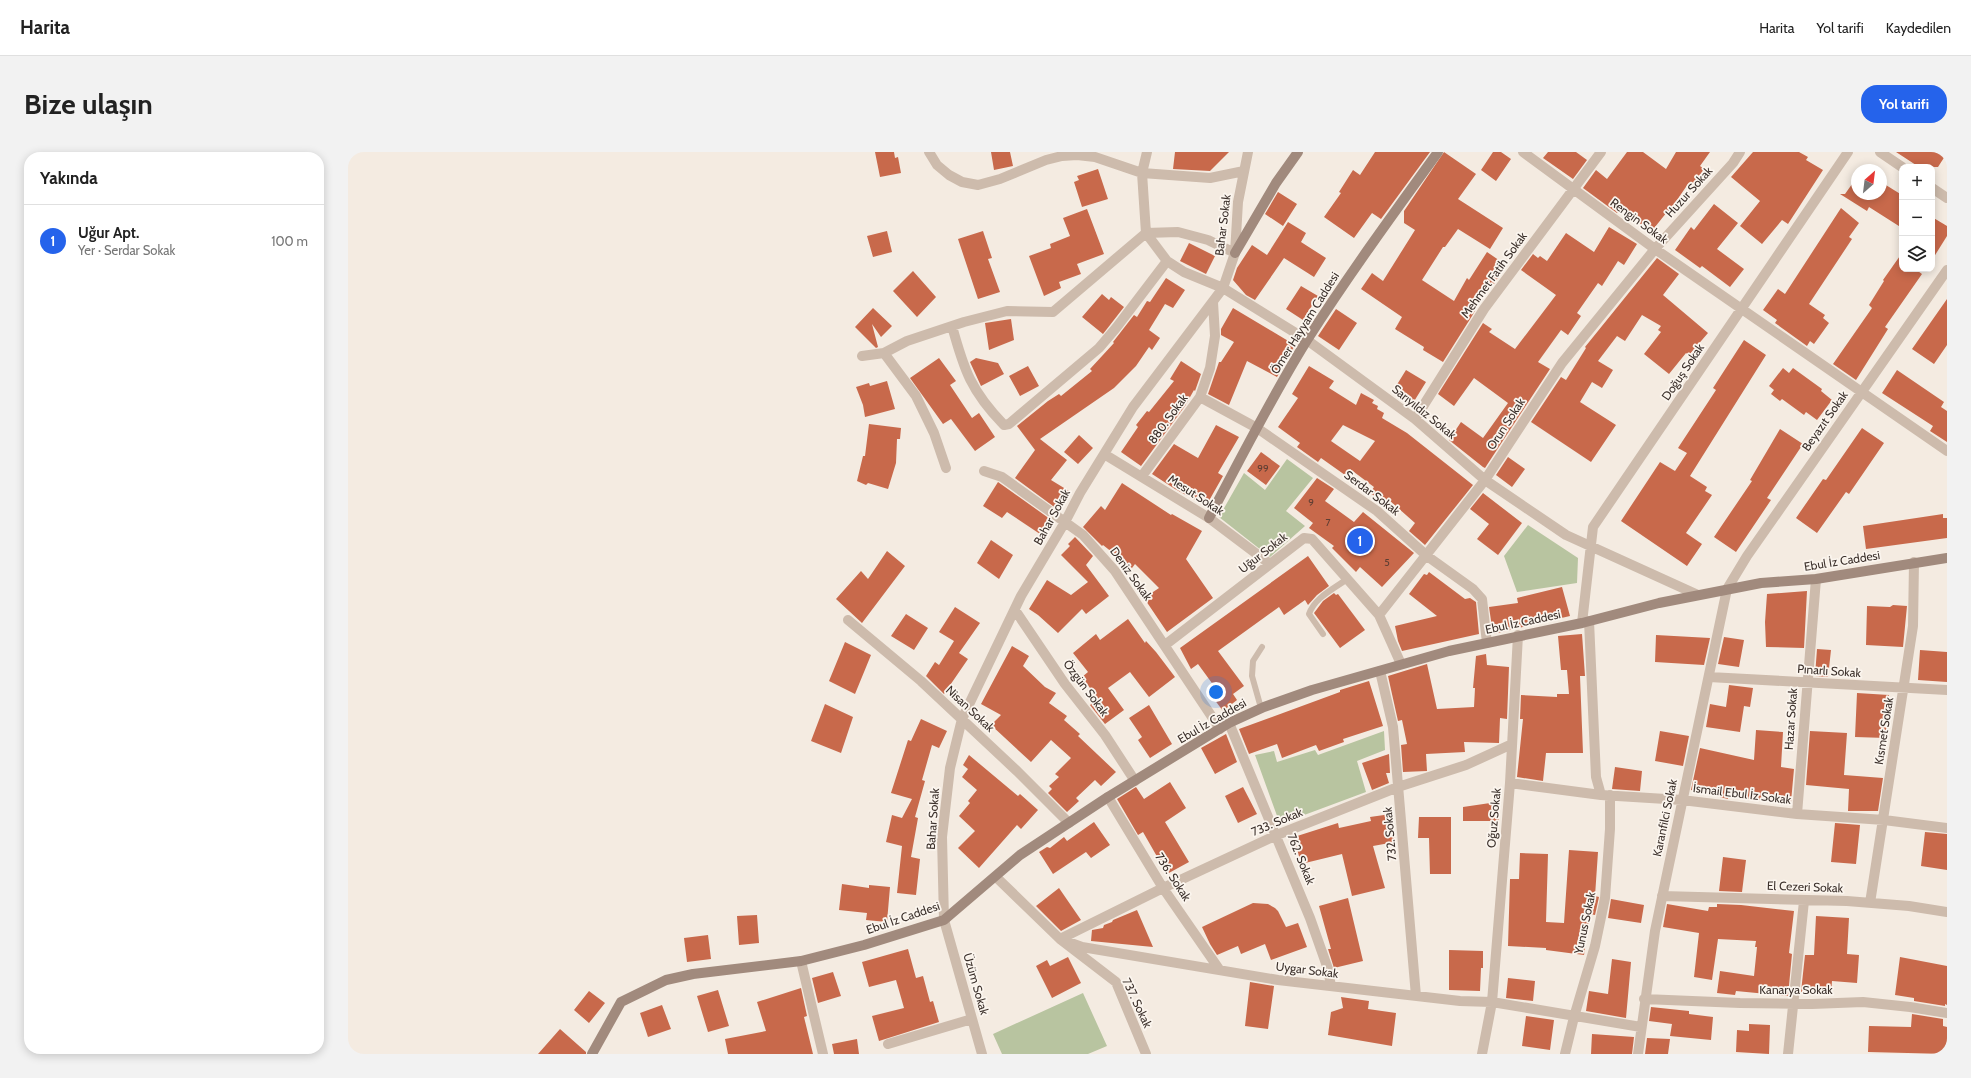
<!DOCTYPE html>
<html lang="tr">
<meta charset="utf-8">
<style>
:root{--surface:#fff;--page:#f2f2f2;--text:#222;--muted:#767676;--line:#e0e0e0;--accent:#2563eb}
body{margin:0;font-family:Cabin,sans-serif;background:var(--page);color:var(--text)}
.controls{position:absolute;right:12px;top:12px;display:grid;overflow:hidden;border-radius:8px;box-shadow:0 2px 10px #0003}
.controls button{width:36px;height:36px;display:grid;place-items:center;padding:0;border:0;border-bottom:1px solid var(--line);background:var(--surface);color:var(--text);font:20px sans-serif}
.compass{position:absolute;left:1503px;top:12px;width:36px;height:36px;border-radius:50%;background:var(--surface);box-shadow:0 2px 10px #0003;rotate:28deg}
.you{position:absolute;left:868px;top:540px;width:14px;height:14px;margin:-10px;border:3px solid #fff;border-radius:50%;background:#1a73e8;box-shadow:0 0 0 6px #1a73e833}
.badge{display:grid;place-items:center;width:26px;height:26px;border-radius:50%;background:var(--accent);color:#fff;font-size:13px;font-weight:700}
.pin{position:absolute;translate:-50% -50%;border:2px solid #fff;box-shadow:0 1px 4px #0006}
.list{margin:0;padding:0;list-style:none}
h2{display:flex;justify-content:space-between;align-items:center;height:52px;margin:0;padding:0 16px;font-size:17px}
h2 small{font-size:13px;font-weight:400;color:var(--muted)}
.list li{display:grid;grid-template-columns:26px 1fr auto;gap:12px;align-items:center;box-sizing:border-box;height:72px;padding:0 16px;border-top:1px solid var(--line)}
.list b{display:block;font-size:15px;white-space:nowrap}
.list p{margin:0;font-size:13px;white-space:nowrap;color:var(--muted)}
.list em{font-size:13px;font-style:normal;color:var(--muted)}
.icon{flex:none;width:22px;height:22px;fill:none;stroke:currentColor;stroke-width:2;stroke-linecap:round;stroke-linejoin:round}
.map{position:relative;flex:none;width:1599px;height:902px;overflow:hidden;border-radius:16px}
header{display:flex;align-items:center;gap:24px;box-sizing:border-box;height:56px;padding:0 20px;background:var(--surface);border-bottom:1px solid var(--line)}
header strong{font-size:19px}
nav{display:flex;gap:22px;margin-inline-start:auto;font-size:14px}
.intro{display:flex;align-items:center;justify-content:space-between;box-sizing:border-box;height:96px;padding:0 24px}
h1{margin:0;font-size:28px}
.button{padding:10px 18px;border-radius:16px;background:var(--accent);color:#fff;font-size:14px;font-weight:700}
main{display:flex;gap:24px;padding:0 24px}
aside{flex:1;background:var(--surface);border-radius:16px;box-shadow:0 2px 10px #0003}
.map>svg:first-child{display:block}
.garden{fill:#b8c4a0}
.building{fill:#c8694b;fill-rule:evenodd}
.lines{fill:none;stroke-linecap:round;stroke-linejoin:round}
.lane{stroke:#cdbbac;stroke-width:6}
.street{stroke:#cdbbac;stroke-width:10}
.secondary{stroke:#a18a7d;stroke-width:10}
.labels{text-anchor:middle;stroke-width:3.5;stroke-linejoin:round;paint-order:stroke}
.number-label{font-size:10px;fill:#5e3e33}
.street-label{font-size:12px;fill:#3b302b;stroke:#fbf5ee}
</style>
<header>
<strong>Harita</strong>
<nav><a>Harita</a><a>Yol tarifi</a><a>Kaydedilen</a></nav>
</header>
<div class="intro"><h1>Bize ulaşın</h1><a class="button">Yol tarifi</a></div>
<main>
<aside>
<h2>Yakında<small></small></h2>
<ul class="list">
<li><span class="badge">1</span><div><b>Uğur Apt.</b><p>Yer · Serdar Sokak</p></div><em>100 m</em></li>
</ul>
</aside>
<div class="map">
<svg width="1599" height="902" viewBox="0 0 1599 902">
<rect width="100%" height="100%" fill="#f4ebe1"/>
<path class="garden" d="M939 307 965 326 938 359 957 374 922 405 871 365 896 321 917 338Z
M1180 373 1230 406 1229 431 1169 440 1156 404Z
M1036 579 1037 598 1009 609 1018 640 932 672 907 603 926 599 929 610 967 598 970 603Z
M735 841 759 894 740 902H654L645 882Z"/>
<path class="building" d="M527 0H546L547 6 550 5 553 21 532 25Z
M643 0H662L665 14 646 18Z
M827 0H881L862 19 825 17Z
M1027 0H1082L1033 67 1024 61 1006 86 976 65 993 41 991 40 1005 18 1012 23Z
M1096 0 1128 22 1110 47 1155 76 1142 97 1110 77 1097 95H1095L1074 128 1106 149 1119 126 1121 128 1139 100 1158 113 1144 135 1141 133 1124 164 1095 210 1075 198 1076 195 1047 177 1054 165 1013 137 1024 121 1035 129 1067 78 1056 71V59Z
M1145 0H1153L1163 7 1148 29 1133 18Z
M1200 0H1228L1239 8 1225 27 1195 6Z
M1279 0H1295L1318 17 1328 0H1362L1352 14 1356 17 1344 35 1340 32 1320 61 1319 60 1303 80 1273 57 1269 61 1235 36 1248 18 1259 27Z
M1405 0H1451L1460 5 1458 8 1475 18 1440 72 1434 68 1414 92 1392 74 1412 49 1383 25Z
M1548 0H1599V1L1590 15H1571Z
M750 17 760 47 734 55 726 30 731 28 729 24Z
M1509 25V42H1533V30L1554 43V76L1521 55 1519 59 1492 42H1497Z
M930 40 949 52 935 74 917 62Z
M1366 52 1390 71 1369 97 1396 117 1382 135 1354 114 1352 116 1327 98 1343 75 1346 78Z
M1493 56 1511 71 1501 85 1504 87 1461 152 1477 163 1475 166 1481 171 1466 192 1462 189 1459 194 1427 171 1429 168 1415 158 1430 137 1437 142Z
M739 57 756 102 729 112 733 122 711 130 713 136 696 144 681 104 703 96 702 92 722 84 715 66Z
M1584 65 1599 74V84L1584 108Z
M940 70 958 81 953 90 978 106 966 125 936 106 907 148 898 143 885 128 889 116 904 93 919 103Z
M1261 75 1289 92 1276 113 1270 109 1254 134 1250 131 1229 161 1233 164 1220 183 1213 178 1190 210 1202 217 1137 316 1135 315 1101 288 1113 270 1135 286 1160 251 1126 226 1106 254 1090 242 1135 171 1144 177 1141 180 1167 197 1208 143 1173 118 1185 102 1190 106 1192 104 1199 109 1218 81 1246 100Z
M539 79 544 100 525 105 519 84Z
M635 79 644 106 640 107 652 140 630 147 610 87Z
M841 91 867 104 858 122 832 109Z
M1554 101V117H1567L1574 122 1537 175 1540 177 1508 228 1485 212 1524 156 1521 153 1536 129 1535 128Z
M1309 106 1331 122 1315 143 1360 181 1341 203 1338 201 1321 222 1296 202 1313 180 1310 178 1313 174 1294 163 1277 189 1269 184 1250 209 1265 218 1254 236 1244 230 1232 250 1268 273 1243 310 1183 270 1213 225 1218 228 1238 196 1237 195Z
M565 119 588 145 569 165 545 139Z
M818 126 837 138 825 156 817 152 801 178 812 186 804 198 801 195 788 214 766 236 692 287 719 308 703 328 721 339 709 357 667 326 687 298 669 274 700 249 711 242 713 244 744 219 742 217 766 191 765 190 786 163 789 165 799 149 802 150Z
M953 134 970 144 955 168 938 157Z
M754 142 761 148 763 145 776 155 755 182 734 165Z
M1599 147V193L1586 212 1564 197Z
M525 156 544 174 533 185 524 172 530 195 528 196 507 175Z
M885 156 947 193 929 225 899 209 881 253 860 242 871 210H873L886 190 873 183V177Z
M988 157 1009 171 991 198 970 184Z
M663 167 666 188 641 198 637 171Z
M1396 188 1418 203 1342 324 1359 335 1357 339 1364 343 1338 381 1354 392 1339 414 1273 369 1312 310 1327 319 1339 301 1330 296 1368 238 1365 236Z
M591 206 608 229 602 233 624 266 631 261 647 285 627 299 603 267 595 272 562 226Z
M628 206 650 211 656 222 633 234 622 210Z
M833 209 853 222 847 239 846 238 837 254 793 314 773 300 790 275 788 273 799 259 801 260 826 229 822 227Z
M680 214 691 234 672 244 661 224Z
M961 214 986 229 981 236 1008 253 1013 241 1026 248 1024 251 1030 254 1029 257 1036 261 1034 266 1059 281 1125 333 1077 393 1061 379 1067 371 1041 348 1038 352 1022 341 1026 335 1002 317 997 323 973 306 970 310 949 295 952 291 930 275 950 246 944 242ZM995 273 1027 289 1012 309 983 289Z
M1435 216 1441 221 1445 216 1474 237 1473 239 1484 248 1469 268 1458 260 1456 263 1434 247 1432 249 1423 242 1426 238 1421 234Z
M1058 218 1078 230 1065 251 1045 239Z
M1549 218 1596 250 1593 255 1599 259V290L1582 279 1585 274 1534 241Z
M539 229 547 257 517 265 515 253 508 235 521 231 522 234Z
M521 272 553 276 552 287H549L548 311 540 337 520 331 518 333 509 329 515 304H517Z
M868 273 891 285 870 321 875 324 858 354 827 337 804 322 826 292 850 306Z
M1514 276 1536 291 1501 342 1498 340 1469 381 1448 366 1475 327 1478 328Z
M1432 277 1455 292 1419 346 1423 348 1388 400 1366 385 1404 329 1402 328Z
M731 283 745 296 730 312 716 300Z
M913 300 932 314 918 333 899 319Z
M1160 305 1177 317 1164 335 1148 323Z
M969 326 986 337 977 349 1006 370 1015 360 1066 401 1034 435 1012 415 1008 420 984 396 986 394 961 376 965 371 946 356Z
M650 330 702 367 692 382 659 360 654 366 635 354Z
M774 331 823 363 824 362 854 379 838 407 865 446 819 480 796 446 811 436 787 412 784 416 755 393 754 394 735 375 753 354 757 358Z
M1135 341 1174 371 1150 403 1129 387 1141 372 1122 357Z
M1595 362V366H1599V386L1518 397 1515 374Z
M727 385 745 404 738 413 761 444 738 462 734 457 710 481 690 463 681 457 699 428 723 443 740 430 713 403 722 394 720 392Z
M643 388 665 403 651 427 629 411Z
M539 399 557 414 514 471 488 447 513 419 520 427Z
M960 404 981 434 969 443 960 453 957 448 936 463 931 455 870 499 896 534 885 542 889 548 875 559 863 543 869 538 850 512 843 517 832 496Z
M1081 420 1117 447 1122 446 1128 450 1131 482 1054 499 1050 489 1047 474 1089 464 1061 442 1076 422 1079 423Z
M1214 435 1222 464 1145 482 1141 455 1170 451 1169 446Z
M1459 439 1456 496 1418 495 1417 470 1419 442Z
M986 441 988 443 990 442 1017 478 992 496 966 461 975 449Z
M1545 453 1559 454 1555 495 1518 493 1519 454 1542 455Z
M607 455 632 471 611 501 620 507 596 542 578 524 587 510 591 513 606 489 591 480Z
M558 462 580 476 566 498 543 484Z
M780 467 797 491 798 489 808 500 827 525 801 545 782 520 760 536 776 558 757 572 742 553 750 547 734 525 740 520 725 501 748 482 752 488Z
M1234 482 1237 524H1232L1235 601H1198L1195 629 1169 625 1175 567H1172L1173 543 1209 545V542H1221L1219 518H1213L1210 484Z
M1308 483 1362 486 1356 513 1307 510Z
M1376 485 1396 488 1391 515 1370 512Z
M497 490 523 503 507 542 481 529Z
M664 494 681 504 675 514 697 535 708 541 701 551 719 564 716 568 732 582 730 584 768 620 753 634 747 628 728 646 731 649 719 660 700 641 704 637 701 634 711 625 707 622 723 606 703 588 683 610 643 573 653 563 633 552Z
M1469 497 1483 498 1480 525 1467 524Z
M1572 498 1599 500V530L1570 528Z
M1138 502 1139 513 1161 515 1159 567 1152 566 1151 591 1116 590 1117 600 1078 602 1079 619 1055 620 1053 593 1059 592 1054 568 1050 569 1040 524 1079 512 1089 557 1126 555 1127 536H1125L1128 504Z
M1021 529 1035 574 995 587 996 590 971 599 968 593 934 606 929 592 901 602 891 577 992 540V538Z
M1381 533 1405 536 1402 555 1396 554 1392 580 1358 575 1362 552 1378 555Z
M1509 541 1541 543 1538 586 1507 585Z
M477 552 505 565 493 601 463 589Z
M801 553 824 592 802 606 790 588 794 585 781 566Z
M573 567 599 579 591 596 584 593 574 628 577 629 567 665 570 666 563 705 572 707 568 743 549 741 554 694 538 690 544 663 554 666 564 647 543 641 560 588 563 589Z
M1408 578 1435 580 1433 615 1446 617 1443 650 1380 645V647L1343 638 1352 596 1406 608Z
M1312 579 1341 584 1335 614 1307 609Z
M1462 579 1499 581 1496 623 1535 626 1530 659H1500L1501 637 1458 633Z
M878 582 889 610 867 622 853 596Z
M1041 602 1042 621H1038L1041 631 1024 638 1014 611Z
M621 603 670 644 672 642 690 658 673 677 669 673 631 716 610 696 627 679 611 664 622 651 620 649 629 638 614 625 620 617 615 613Z
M1267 615 1294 619 1292 639 1264 637Z
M822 630 838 656 817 670 841 710 819 722 795 680 790 683 769 647 788 635 796 647Z
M895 635 909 662 890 671 877 644Z
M1149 650 1151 669H1115V655Z
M1043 662 1047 690 1025 694 1037 736 1004 744 994 702 953 712 946 685 990 671 991 676 1023 669 1022 665Z
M1071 665H1103V722H1082L1081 686H1070Z
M746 670 762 693 743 706 738 700 705 722 691 700 699 695 702 696 716 685 719 689Z
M1487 671 1512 673 1508 712 1483 710Z
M1577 680 1599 682V718L1573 714Z
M1221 698 1250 700 1247 744 1251 745 1247 763 1242 762 1236 803 1198 798V796L1160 794 1162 727H1171L1172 701 1200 702 1198 770 1216 771Z
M1375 705 1398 708 1394 740 1371 739Z
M494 732 521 736V733L542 735 539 770 518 768 519 761 491 758Z
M711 736 733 768 713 779 688 754Z
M1000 746 1015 809 986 816 980 797H983L971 754Z
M1263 747 1296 753 1293 771 1260 766Z
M905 751 920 752 927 756 930 759 938 775 950 771 959 795 923 808 917 792 893 802 890 794 869 803 862 792 854 775Z
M1319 752 1360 759 1361 755H1369V752L1393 753 1446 759 1441 801 1444 802 1440 844 1388 839 1387 843 1369 841 1372 819 1406 824 1409 795H1407L1408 789 1370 787 1364 828 1346 825 1351 781 1315 775Z
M789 758 805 795 743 789 744 778 755 776 756 773 764 770 765 768Z
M409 763 411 791 391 793 389 764Z
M1468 764 1501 766 1499 802 1511 803 1509 831 1484 829 1483 842 1453 840 1457 803H1466Z
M360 783 363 807 339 810 336 786Z
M560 797 568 826 575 824 582 850 585 849 591 870 531 889 524 864 556 856 548 828 521 835 514 810Z
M1101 798 1135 799V816H1133L1132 839 1101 838Z
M720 805 733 831 704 846 688 814 699 808 702 814Z
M1552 805 1599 814V853L1597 852V854L1566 849V846L1547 843Z
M1264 807 1283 810 1278 866 1238 859 1241 839 1260 842Z
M485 820 493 844 470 851 464 826Z
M1160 826 1187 829 1185 849 1158 846Z
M902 830 926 834 920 877 897 874Z
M453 836 459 864 456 865 465 902H380L377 887 418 879 409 850Z
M370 838 381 874 360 880 349 844Z
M241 839 257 851 241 871 226 858Z
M993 845 1021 849 1020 857 1048 861 1044 894 980 883 983 860 995 856Z
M314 853 323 877 300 885 292 861Z
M1303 855 1341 859V862L1365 865 1363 888 1322 884 1324 872 1301 869Z
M1564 862 1595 867V874L1599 875V902L1520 900 1521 874 1563 875Z
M1178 864 1206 868 1202 898 1174 894Z
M1401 872 1422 873 1421 902 1388 900 1389 878 1401 879Z
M212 877 238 900V902H190Z
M1244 882 1286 885 1284 902H1243Z
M1299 886 1322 887 1320 902H1297Z
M509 887 511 902H486L484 892Z"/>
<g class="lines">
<path class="lane" d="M975 482 961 462C967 445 986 437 999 427
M913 556 904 524 905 509 914 495"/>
<path class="street" d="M581 0 589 13 601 23 614 30 630 33 652 27 698 8 714 4 729 3 747 5 794 21 862 26 896 19
M1175 0 1307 97 1599 299
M1532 0 1554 15
M1584 36 1599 46
M798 81 819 109 836 120 875 136 959 188 1067 267 1137 328 1218 383 1350 443
M798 81 794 21 799 0
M604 174C616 218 623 239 656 273L661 272 751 196 768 176 819 109
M536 201 568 244 586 281 598 316
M514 204 536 201 559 189 616 170 659 159 705 160 798 81 830 80 860 88 887 101
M852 245 909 276 1029 359 1079 404 1125 437 1134 447 1139 491
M1067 267 1136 157 1253 0
M756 302 861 366 922 412
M636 319 654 325 735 383 767 419 872 577
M794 324 852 245 862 216 867 184 865 150
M667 458 717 532 757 583 787 629
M1031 463 1137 328 1214 211 1307 97 1385 11 1392 0
M500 468 573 529 669 619 721 671
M1241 469 1248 625 1253 643
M1234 471 1245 375 1500 0
M817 493 956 386 964 387 1031 463 1053 512
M1032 519 1045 575 1068 844
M1361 525 1599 538
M881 571 962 766 980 817 983 834
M1162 631 1253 643 1334 648 1449 662 1536 668 1599 676
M760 645 815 736 871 817
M1449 662 1468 427
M648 725 712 787 734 795 930 828 1112 849 1144 850 1293 875
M1314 744 1499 749 1561 754 1599 760
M1522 751 1565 474 1566 410
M453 809 475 902
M1296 847 1392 851 1464 852 1515 850 1562 855 1599 861
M540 892 624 867
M634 902 596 768 594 685 602 616 614 567 673 444 717 370 732 341 785 255 875 136 887 101 890 50 900 0
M798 902 768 830 712 787 815 736 929 683 1050 635 1118 613 1164 592
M1134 902 1144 850 1162 631 1170 483
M1217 902 1226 865 1247 794 1257 746 1262 677V643
M1290 902 1307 779 1379 437 1399 404 1599 118
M1440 902 1456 749"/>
<path class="secondary" d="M887 101 928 31 950 0
M861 366C893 306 923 246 959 188 1000 124 1045 62 1090 0
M244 902 273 850 318 828 345 822 453 809 516 793 596 768 672 703 760 645 881 571 916 555 964 538 1101 499 1234 471 1311 451 1413 431 1468 427 1599 406"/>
</g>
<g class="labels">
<g class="number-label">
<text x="915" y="320">99</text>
<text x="963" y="354">9</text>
<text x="980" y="374">7</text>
<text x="1039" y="414">5</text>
</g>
<g class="street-label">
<text transform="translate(1341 40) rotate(-48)" y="4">Huzur Sokak</text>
<text transform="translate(1291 69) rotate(36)" y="4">Rengin Sokak</text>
<text transform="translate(875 73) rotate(-83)" y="4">Bahar Sokak</text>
<text transform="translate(1146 123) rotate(-54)" y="4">Mehmet Fatih Sokak</text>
<text transform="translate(957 171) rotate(-58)" y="4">Ömer Hayyam Caddesi</text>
<text transform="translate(1335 220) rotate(-56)" y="4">Doğuş Sokak</text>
<text transform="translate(1076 260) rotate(39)" y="4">Sarıyıldız Sokak</text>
<text transform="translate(820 267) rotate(-54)" y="4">880. Sokak</text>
<text transform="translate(1477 269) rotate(-55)" y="4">Beyazıt Sokak</text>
<text transform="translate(1158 272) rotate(-57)" y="4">Orun Sokak</text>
<text transform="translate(1024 341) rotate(37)" y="4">Serdar Sokak</text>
<text transform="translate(848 343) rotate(33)" y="4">Mesut Sokak</text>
<text transform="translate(704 365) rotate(-61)" y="4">Bahar Sokak</text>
<text transform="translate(915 401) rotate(-38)" y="4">Uğur Sokak</text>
<text transform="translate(1494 409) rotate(-9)" y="4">Ebul İz Caddesi</text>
<text transform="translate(783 422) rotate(54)" y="4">Deniz Sokak</text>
<text transform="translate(1175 470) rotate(-12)" y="4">Ebul İz Caddesi</text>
<text transform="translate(1481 519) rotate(4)" y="4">Pınarlı Sokak</text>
<text transform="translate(738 536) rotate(53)" y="4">Özgün Sokak</text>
<text transform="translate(622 557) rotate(43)" y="4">Nisan Sokak</text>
<text transform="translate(1443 567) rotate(-86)" y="4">Hazar Sokak</text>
<text transform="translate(864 569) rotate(-30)" y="4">Ebul İz Caddesi</text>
<text transform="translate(1536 579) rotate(-81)" y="4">Kısmet Sokak</text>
<text transform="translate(1394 642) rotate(7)" y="4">İsmail Ebul İz Sokak</text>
<text transform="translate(1146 666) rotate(-85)" y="4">Oğuz Sokak</text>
<text transform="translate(1317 666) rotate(-78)" y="4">Karanfilci Sokak</text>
<text transform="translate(585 667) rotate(-86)" y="4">Bahar Sokak</text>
<text transform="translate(929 670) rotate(-23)" y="4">733. Sokak</text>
<text transform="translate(1042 682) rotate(-95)" y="4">732. Sokak</text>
<text transform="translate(953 707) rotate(68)" y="4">762. Sokak</text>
<text transform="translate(825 725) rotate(57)" y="4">736. Sokak</text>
<text transform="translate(1457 735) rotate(2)" y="4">El Cezeri Sokak</text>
<text transform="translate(555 766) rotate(-19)" y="4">Ebul İz Caddesi</text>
<text transform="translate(1237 771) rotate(-78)" y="4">Yunus Sokak</text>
<text transform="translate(959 818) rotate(7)" y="4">Uygar Sokak</text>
<text transform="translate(628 832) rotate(74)" y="4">Üzüm Sokak</text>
<text x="1448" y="842">Kanarya Sokak</text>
<text transform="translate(789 851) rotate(65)" y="4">737. Sokak</text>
</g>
</g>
</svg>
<div class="controls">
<button>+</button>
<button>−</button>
<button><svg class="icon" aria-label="layers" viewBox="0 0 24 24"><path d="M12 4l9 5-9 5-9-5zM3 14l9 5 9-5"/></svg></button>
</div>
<svg class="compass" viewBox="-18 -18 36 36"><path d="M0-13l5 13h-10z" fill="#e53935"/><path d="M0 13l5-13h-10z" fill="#767676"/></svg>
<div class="you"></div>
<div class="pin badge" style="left:1012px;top:389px">1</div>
</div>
</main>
